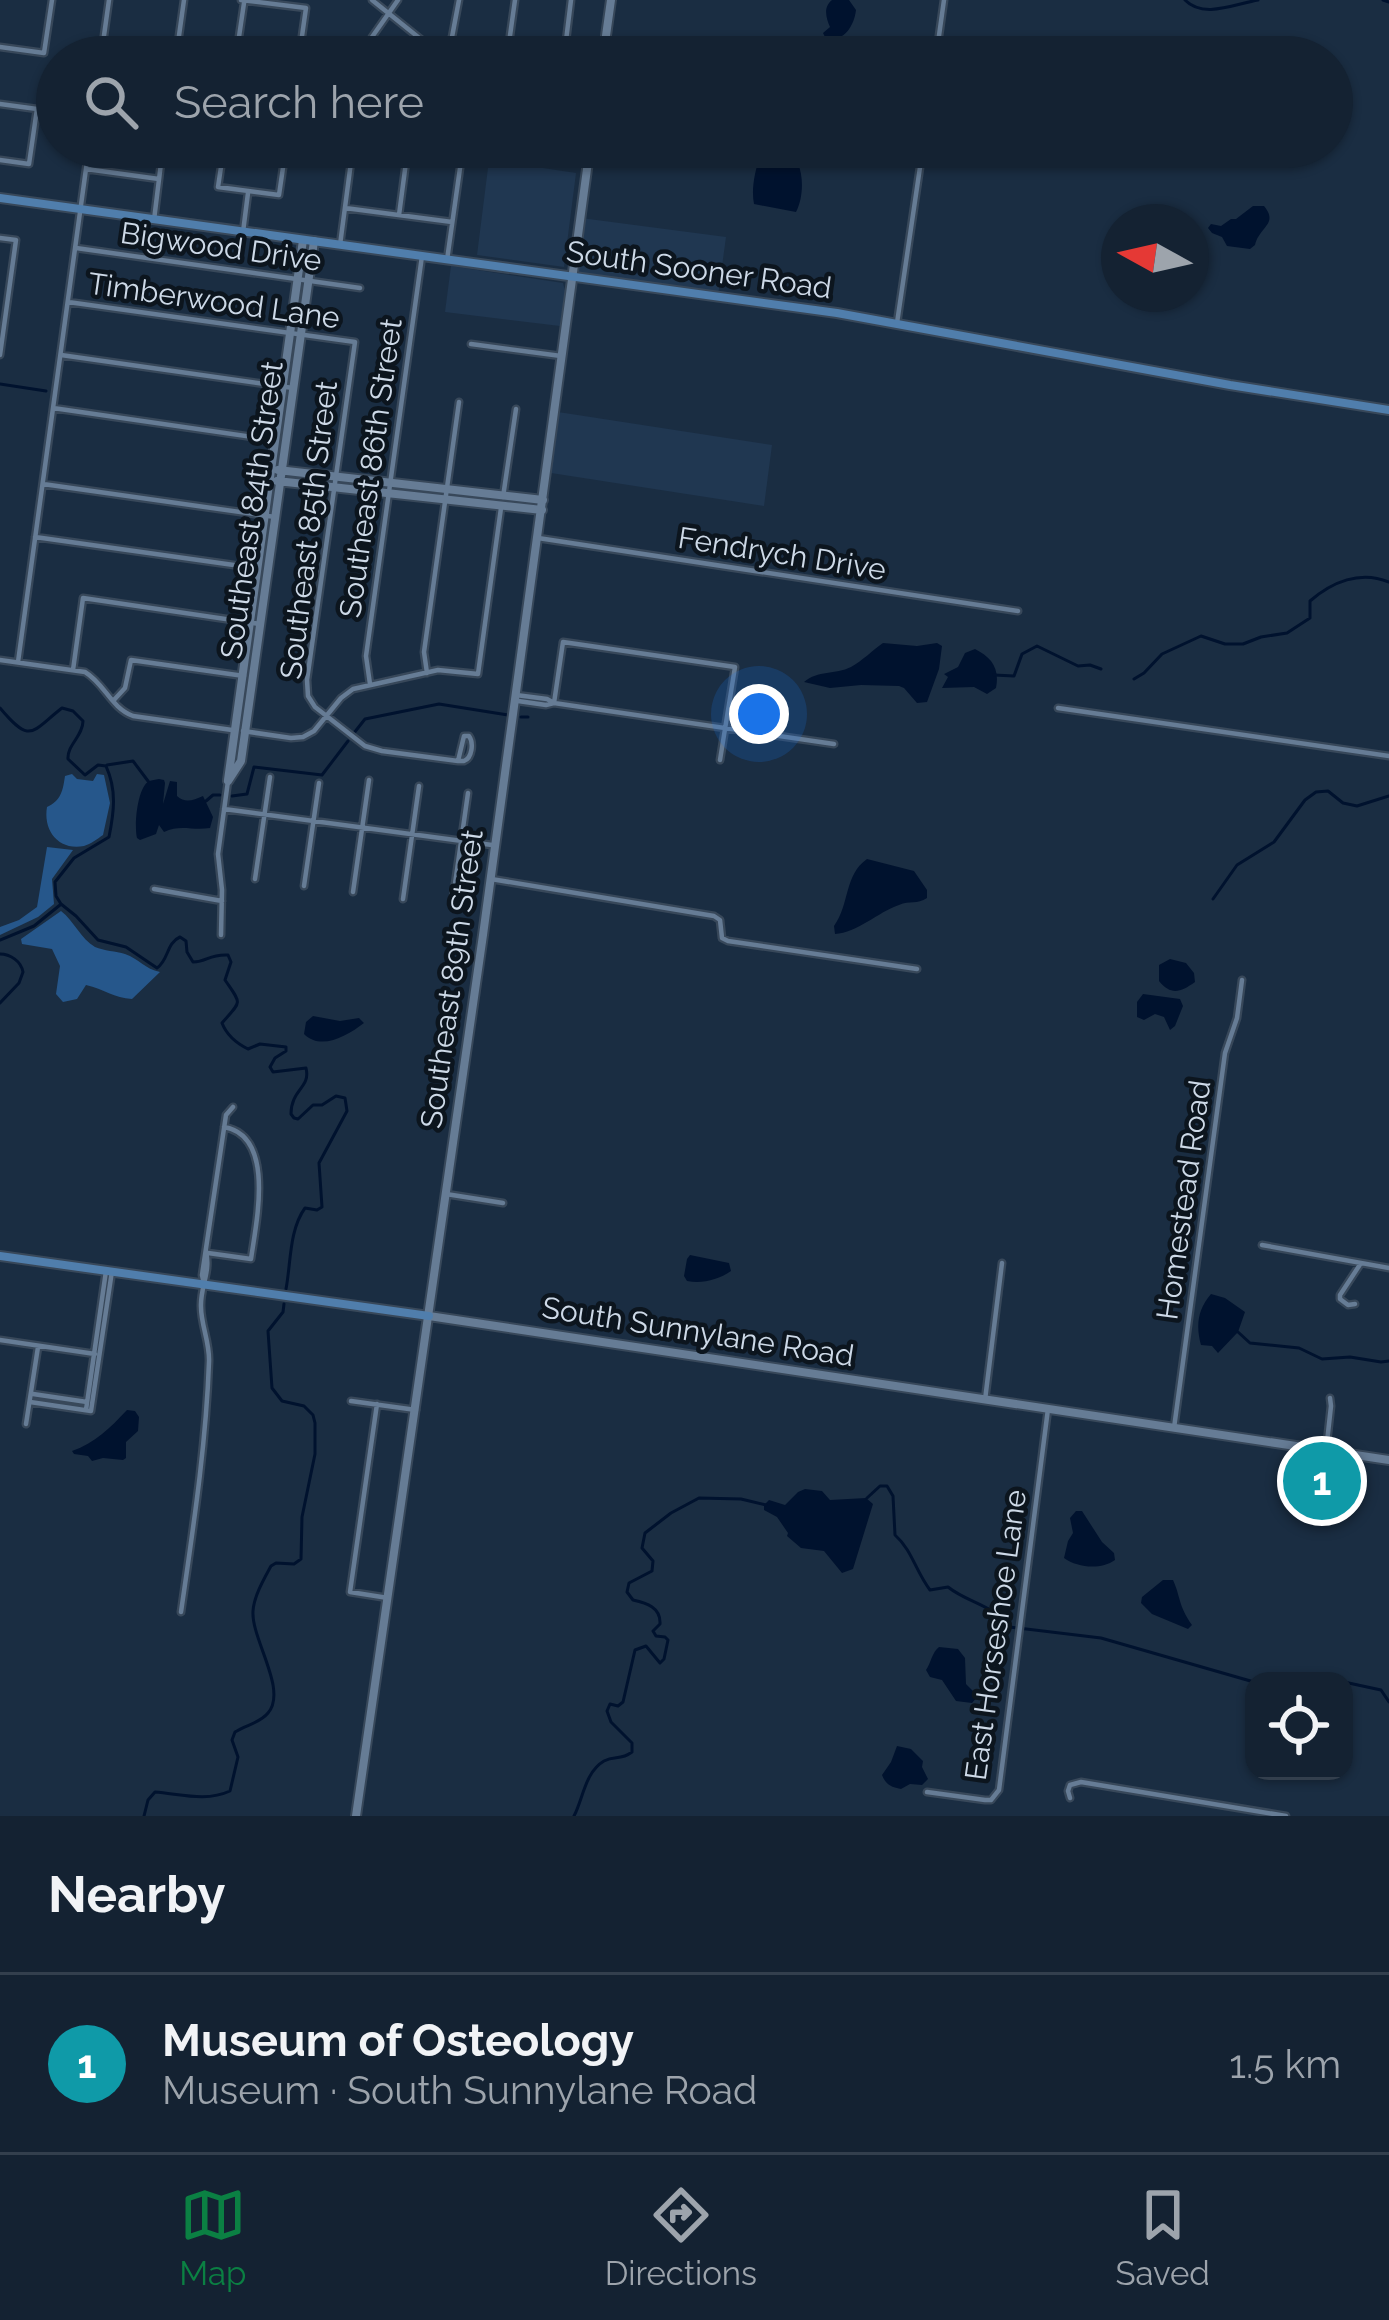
<!DOCTYPE html>
<meta charset="utf-8">
<style>
:root{--surface:#142232;--page:#1d2a3a;--text:#f1f3f6;--muted:#9da4ac;--line:#333f4d;--accent:#0b8043}
body{margin:0;font-family:Raleway,sans-serif;background:var(--page);color:var(--text)}
.controls{position:absolute;right:36px;bottom:36px;display:grid;overflow:hidden;border-radius:24px;box-shadow:0 3px 9px #0004}
.controls button{width:108px;height:108px;display:grid;place-items:center;padding:0;border:0;border-bottom:3px solid var(--line);background:var(--surface);color:var(--text);font:60px sans-serif}
.compass{position:absolute;left:1101px;top:204px;width:108px;height:108px;border-radius:50%;background:var(--surface);box-shadow:0 3px 9px #0004;rotate:278deg}
.you{position:absolute;left:759px;top:714px;width:42px;height:42px;margin:-30px;border:9px solid #fff;border-radius:50%;background:#1a73e8;box-shadow:0 0 0 18px #1a73e833}
.badge{display:grid;place-items:center;width:78px;height:78px;border-radius:50%;background:var(--accent);color:#fff;font-size:39px;font-weight:700}
.pin{position:absolute;translate:-50% -50%;border:6px solid #fff;box-shadow:0 3px 12px #0006}
.list{margin:0;padding:0;list-style:none}
h2{display:flex;justify-content:space-between;align-items:center;height:156px;margin:0;padding:0 48px;font-size:51px}
h2 small{font-size:39px;font-weight:400;color:var(--muted)}
.list li{display:grid;grid-template-columns:78px 1fr auto;gap:36px;align-items:center;box-sizing:border-box;height:180px;padding:0 48px;border-top:3px solid var(--line)}
.list b{display:block;font-size:45px;white-space:nowrap}
.list p{margin:0;font-size:39px;white-space:nowrap;color:var(--muted)}
.list em{font-size:39px;font-style:normal;color:var(--muted)}
.icon{flex:none;width:66px;height:66px;fill:none;stroke:currentColor;stroke-width:2;stroke-linecap:round;stroke-linejoin:round}
.map{position:relative;flex:none;width:1389px;height:1816px;overflow:hidden}
.search{position:absolute;background:var(--surface);box-shadow:0 3px 9px #0004;left:36px;right:36px;top:36px;height:132px;display:flex;align-items:center;gap:30px;box-sizing:border-box;padding:0 42px;border-radius:66px;color:var(--muted);font-size:45px}
.sheet{height:336px;background:var(--surface)}
nav{display:flex;justify-content:space-around;align-items:center;box-sizing:border-box;height:168px;border-top:3px solid var(--line);background:var(--surface);font-size:33px;color:var(--muted)}
nav a{display:grid;justify-items:center;gap:6px}
nav .on{color:var(--accent)}
.map>svg:first-child{display:block}
.built{fill:#203751}
.green{fill:#26578b}
.water{fill:#00122e}
.lines{fill:none;stroke-linecap:round;stroke-linejoin:round}
.stream{stroke:#00122e;stroke-width:3}
.minor-casing{stroke:#38485a;stroke-width:9}
.tertiary-casing{stroke:#38485a;stroke-width:12}
.secondary-casing{stroke:#38485a;stroke-width:12}
.minor{stroke:#667c95;stroke-width:4.5}
.tertiary{stroke:#667c95;stroke-width:8}
.secondary{stroke:#507eac;stroke-width:8}
.labels{text-anchor:middle;stroke-width:9;stroke-linejoin:round;paint-order:stroke}
.street-label{font-size:30px;fill:#cdd9e7;stroke:#0c151e}
</style>
<div class="map">
<svg width="1389" height="1816" viewBox="0 0 1389 1816">
<rect width="100%" height="100%" fill="#1a2d42"/>
<path class="built" d="M489 160 576 173 564 267 477 255Z
M581 218 726 237 718 296 573 277Z
M451 266 563 283 565 291 560 326 445 312Z
M558 412 772 445 764 506 551 473Z"/>
<path class="green" d="M72 774 77 779 93 781 97 774 104 775 110 803 103 835C97 839 91 844 84 846 58 851 43 830 47 807 61 801 63 790 65 776Z
M47 847 73 850 52 879 54 904 38 917 0 935V927L19 920 37 907Z
M61 911C74 921 81 939 95 947 104 951 116 951 125 954 139 959 145 969 160 972L132 999C114 998 104 989 86 985L77 999 63 1002 56 994 60 966 52 949 22 944 21 939Z"/>
<path class="water" d="M832 0H849L856 10C854 26 845 40 827 41L823 33 830 27C826 18 823 7 832 0Z
M767 155 798 164C804 177 803 199 796 212L754 204C751 189 755 171 760 156Z
M1253 206H1264C1279 224 1259 227 1255 245L1250 249 1227 246 1222 237 1212 233 1208 228 1211 224 1221 226 1231 219H1236Z
M883 643 917 646 937 643 942 646 939 669 927 702 917 703 904 688 899 686 861 685 830 688 804 682C818 670 835 675 851 667 862 661 873 650 883 643Z
M975 649C991 657 1000 668 996 688L987 694 974 687 942 688 948 677 944 674 958 667 965 653Z
M159 779 164 780 165 783 163 804 170 781 177 782V796C186 804 193 800 203 796L213 817 210 828C192 831 181 824 164 832L159 825 156 834 140 840 137 838C134 826 137 788 149 781 152 780 155 780 159 779Z
M867 859 914 871 927 890V898C917 905 910 900 899 905 878 912 857 933 835 934L834 926C850 904 844 875 867 859Z
M1170 959 1186 963 1194 973 1195 982C1181 992 1171 996 1159 981V965Z
M1143 994 1180 999 1183 1006 1175 1026 1170 1030 1164 1017 1155 1014 1144 1020 1137 1017V1002Z
M313 1016 340 1021 359 1018 364 1023C347 1036 321 1051 304 1034L306 1022Z
M690 1255 729 1263 731 1271C718 1280 702 1284 687 1281L684 1276 687 1259Z
M1211 1294 1225 1298 1245 1312 1238 1332 1218 1353 1212 1346 1201 1345C1196 1327 1197 1310 1211 1294Z
M127 1410 135 1411 139 1417 138 1431 126 1442V1458L123 1460 103 1458 92 1461 88 1456 74 1454 72 1451C95 1443 110 1428 127 1410Z
M805 1489 822 1491 830 1500 866 1498 873 1504 853 1569 842 1573 824 1551 801 1548 787 1536 788 1533 777 1517 764 1510V1505L769 1500 785 1505 798 1492Z
M1076 1511H1082L1102 1542 1114 1553 1115 1560C1101 1570 1078 1568 1064 1558L1068 1541 1073 1533 1070 1518Z
M1163 1580H1173C1181 1598 1178 1605 1192 1625L1188 1629 1152 1614 1141 1603 1142 1597Z
M939 1647 958 1649 965 1658 966 1684 978 1696 972 1703 956 1701 942 1680 930 1677 926 1670C931 1663 932 1652 939 1647Z
M897 1746 911 1749 923 1761 922 1767 928 1779 922 1785 910 1784 901 1789C891 1787 886 1785 882 1775L891 1762Z"/>
<g class="lines">
<path class="stream" d="M1185 0C1203 19 1235 4 1258 0
M1383 0 1389 2
M0 384 46 391
M994 675 1014 676 1022 654 1037 646 1078 666 1090 665 1101 669
M1134 679 1144 673 1162 654 1201 636 1225 644H1243L1261 637 1287 633 1310 618V601C1332 582 1360 570 1389 582
M0 708C31 745 31 732 62 708L73 711 83 721C83 736 67 745 68 759L85 775 98 765 106 766C117 790 114 812 109 837L74 858 55 882 56 896 61 904 76 916 98 940 126 947 157 968C169 960 166 943 180 937L186 941 187 952 193 962C208 962 208 954 228 955L231 962 225 980C242 1005 242 1000 222 1023 227 1036 236 1043 248 1049L260 1044 286 1047V1051L275 1058 270 1067 273 1072 306 1068C311 1088 291 1089 291 1114L294 1118 298 1119 313 1105H322L336 1096 345 1098 347 1111 319 1163 322 1207 317 1210 305 1208C289 1230 291 1263 286 1289
M521 717H528
M354 733 365 719 439 704 508 715
M107 765 133 761 148 781
M232 796 247 794 254 767 322 775 348 741
M206 801 213 795H220
M1213 899 1237 865 1274 842 1305 800 1316 792 1328 791 1343 803 1357 806 1389 796
M0 940 34 926 60 905
M0 954C10 954 21 961 23 972L19 983 0 1003
M1238 1332 1250 1343 1299 1348 1322 1359 1350 1357 1381 1362 1389 1361
M867 1498 880 1486H887L893 1496 895 1535C912 1550 916 1572 930 1590L948 1587C968 1603 994 1605 1009 1627L1101 1638 1254 1682
M1340 1681H1341
M1344 1682 1381 1690 1389 1702
M144 1816 148 1800 155 1792C181 1794 206 1802 230 1791L238 1757 232 1740 235 1732C246 1725 260 1723 268 1713 288 1690 251 1639 253 1611 254 1596 264 1579 271 1566L276 1563 294 1564 301 1559 302 1517 315 1454V1423L313 1415 304 1406 282 1401 272 1388 268 1331 283 1312 284 1304
M574 1816C583 1799 585 1772 604 1761 615 1755 620 1761 632 1752V1743L611 1722 607 1711 610 1704 618 1706 623 1702 635 1650 646 1646 660 1663 664 1659 668 1640 665 1637 656 1636 653 1631 660 1624C661 1607 646 1603 633 1600L627 1592 629 1583 652 1571 653 1561 642 1548 645 1533 671 1513 699 1498 741 1499 766 1505"/>
<g class="minor-casing">
<path id="minor" d="M241 0 306 8 299 57
M372 0 443 57
M0 47 44 53 52 0
M103 47 175 57
M101 57 109 0
M176 57 184 0
M236 57 244 3
M365 57 372 37 398 0
M439 57 452 37 459 0
M507 57 515 0
M564 57 571 0
M936 57 944 0
M0 104 37 109 29 164 0 160
M224 147 218 187 279 195 286 147
M86 169 159 179
M345 208 452 222
M399 215 408 147
M154 220 163 147
M243 232 248 193
M0 238 16 240 0 355
M340 245 353 147
M76 248 360 288
M447 260 463 147
M68 302 355 342 307 680 308 696 315 707 365 746 382 751 458 761H464C472 758 474 743 469 736H464L458 761
M897 323 923 147
M471 344 561 356
M61 355 293 388
M53 408 273 440
M43 484 275 517
M503 497 516 409
M35 537 255 568
M538 538 1018 611
M0 660 85 672C105 684 111 708 133 716L232 730
M18 662 89 147
M73 670 83 598 260 624
M427 673 424 652 459 402
M370 684 366 656 422 256
M516 695 547 699 554 703 834 744
M113 701 125 688 131 660 244 676
M518 701 546 705 554 703
M554 703 563 642 735 667 720 760
M1058 708 1389 756
M243 731 291 738 303 737 314 731 341 698 353 689 438 670 478 674 501 508
M224 809 492 845
M255 879 270 777
M491 879 714 916 720 920 722 938 728 941 917 969
M304 886 319 783
M154 889 222 901
M353 892 369 780
M403 899 419 786
M452 905 468 793
M221 935 222 890 218 854 228 781
M446 1194 503 1203
M1262 1245 1389 1268
M208 1253 251 1259C256 1223 276 1136 224 1127
M204 1284 202 1275 226 1115 233 1107
M1355 1304 1348 1305 1340 1299V1295L1361 1263
M0 1340 95 1354
M33 1394 87 1402
M985 1400 1002 1263
M351 1401 416 1410
M30 1402 91 1411 112 1271
M377 1404 350 1592 388 1598
M86 1410 106 1271
M26 1424 38 1347
M1174 1428 1225 1053 1237 1018 1242 980
M1326 1451 1331 1406 1330 1398
M181 1612C193 1529 206 1446 209 1362 210 1343 201 1325 201 1307 200 1287 211 1272 206 1252
M927 1792 985 1800H991L999 1790 1048 1409
M1070 1798 1068 1791 1070 1785 1081 1782 1286 1816"/>
</g>
<g class="tertiary-casing">
<path id="tertiary" d="M603 57 611 0
M278 470 543 500
M277 481 542 510
M228 780 303 240
M228 781 241 761 314 241
M429 1316 1389 1460
M356 1816 483 935 590 147"/>
</g>
<g class="secondary-casing">
<path id="secondary" d="M0 198 837 313 1230 385 1389 410
M0 1256 429 1316"/>
</g>
<use href="#minor" class="minor"/>
<use href="#tertiary" class="tertiary"/>
<use href="#secondary" class="secondary"/>
</g>
<g class="labels">
<g class="street-label">
<text transform="translate(221 247) rotate(8)" y="10">Bigwood Drive</text>
<text transform="translate(699 270) rotate(8)" y="10">South Sooner Road</text>
<text transform="translate(214 301) rotate(8)" y="10">Timberwood Lane</text>
<text transform="translate(371 468) rotate(-82)" y="10">Southeast 86th Street</text>
<text transform="translate(252 510) rotate(-82)" y="10">Southeast 84th Street</text>
<text transform="translate(309 530) rotate(-83)" y="10">Southeast 85th Street</text>
<text transform="translate(782 554) rotate(9)" y="10">Fendrych Drive</text>
<text transform="translate(452 979) rotate(-82)" y="10">Southeast 89th Street</text>
<text transform="translate(1184 1200) rotate(-82)" y="10">Homestead Road</text>
<text transform="translate(698 1332) rotate(9)" y="10">South Sunnylane Road</text>
<text transform="translate(996 1635) rotate(-82)" y="10">East Horseshoe Lane</text>
</g>
</g>
</svg>
<div class="controls">
<button><svg class="icon" aria-label="locate" viewBox="0 0 24 24"><circle cx="12" cy="12" r="6"/><path d="M12 2v4M12 18v4M2 12h4M18 12h4"/></svg></button>
</div>
<svg class="compass" viewBox="-18 -18 36 36"><path d="M0-13l5 13h-10z" fill="#e53935"/><path d="M0 13l5-13h-10z" fill="#9da4ac"/></svg>
<div class="you"></div>
<div class="pin badge" style="left:1322px;top:1481px;background:#0f9aa8">1</div>
<div class="search"><svg class="icon" aria-label="search" viewBox="0 0 24 24"><circle cx="10" cy="10" r="6"/><path d="M15 15l6 6"/></svg>Search here</div>
</div>
<section class="sheet">
<h2>Nearby<small></small></h2>
<ul class="list">
<li><span class="badge" style="background:#0f9aa8">1</span><div><b>Museum of Osteology</b><p>Museum · South Sunnylane Road</p></div><em>1.5 km</em></li>
</ul>
</section>
<nav>
<a class="on"><svg class="icon" aria-label="map" viewBox="0 0 24 24"><path d="M3 6l6-2 6 2 6-2v14l-6 2-6-2-6 2zM9 4v14M15 6v14"/></svg>Map</a>
<a><svg class="icon" aria-label="directions" viewBox="0 0 24 24"><path d="M12 3l9 9-9 9-9-9zM9 14v-3h6M13 9l2 2-2 2"/></svg>Directions</a>
<a><svg class="icon" aria-label="saved" viewBox="0 0 24 24"><path d="M7 4h10v16l-5-4-5 4z"/></svg>Saved</a>
</nav>
